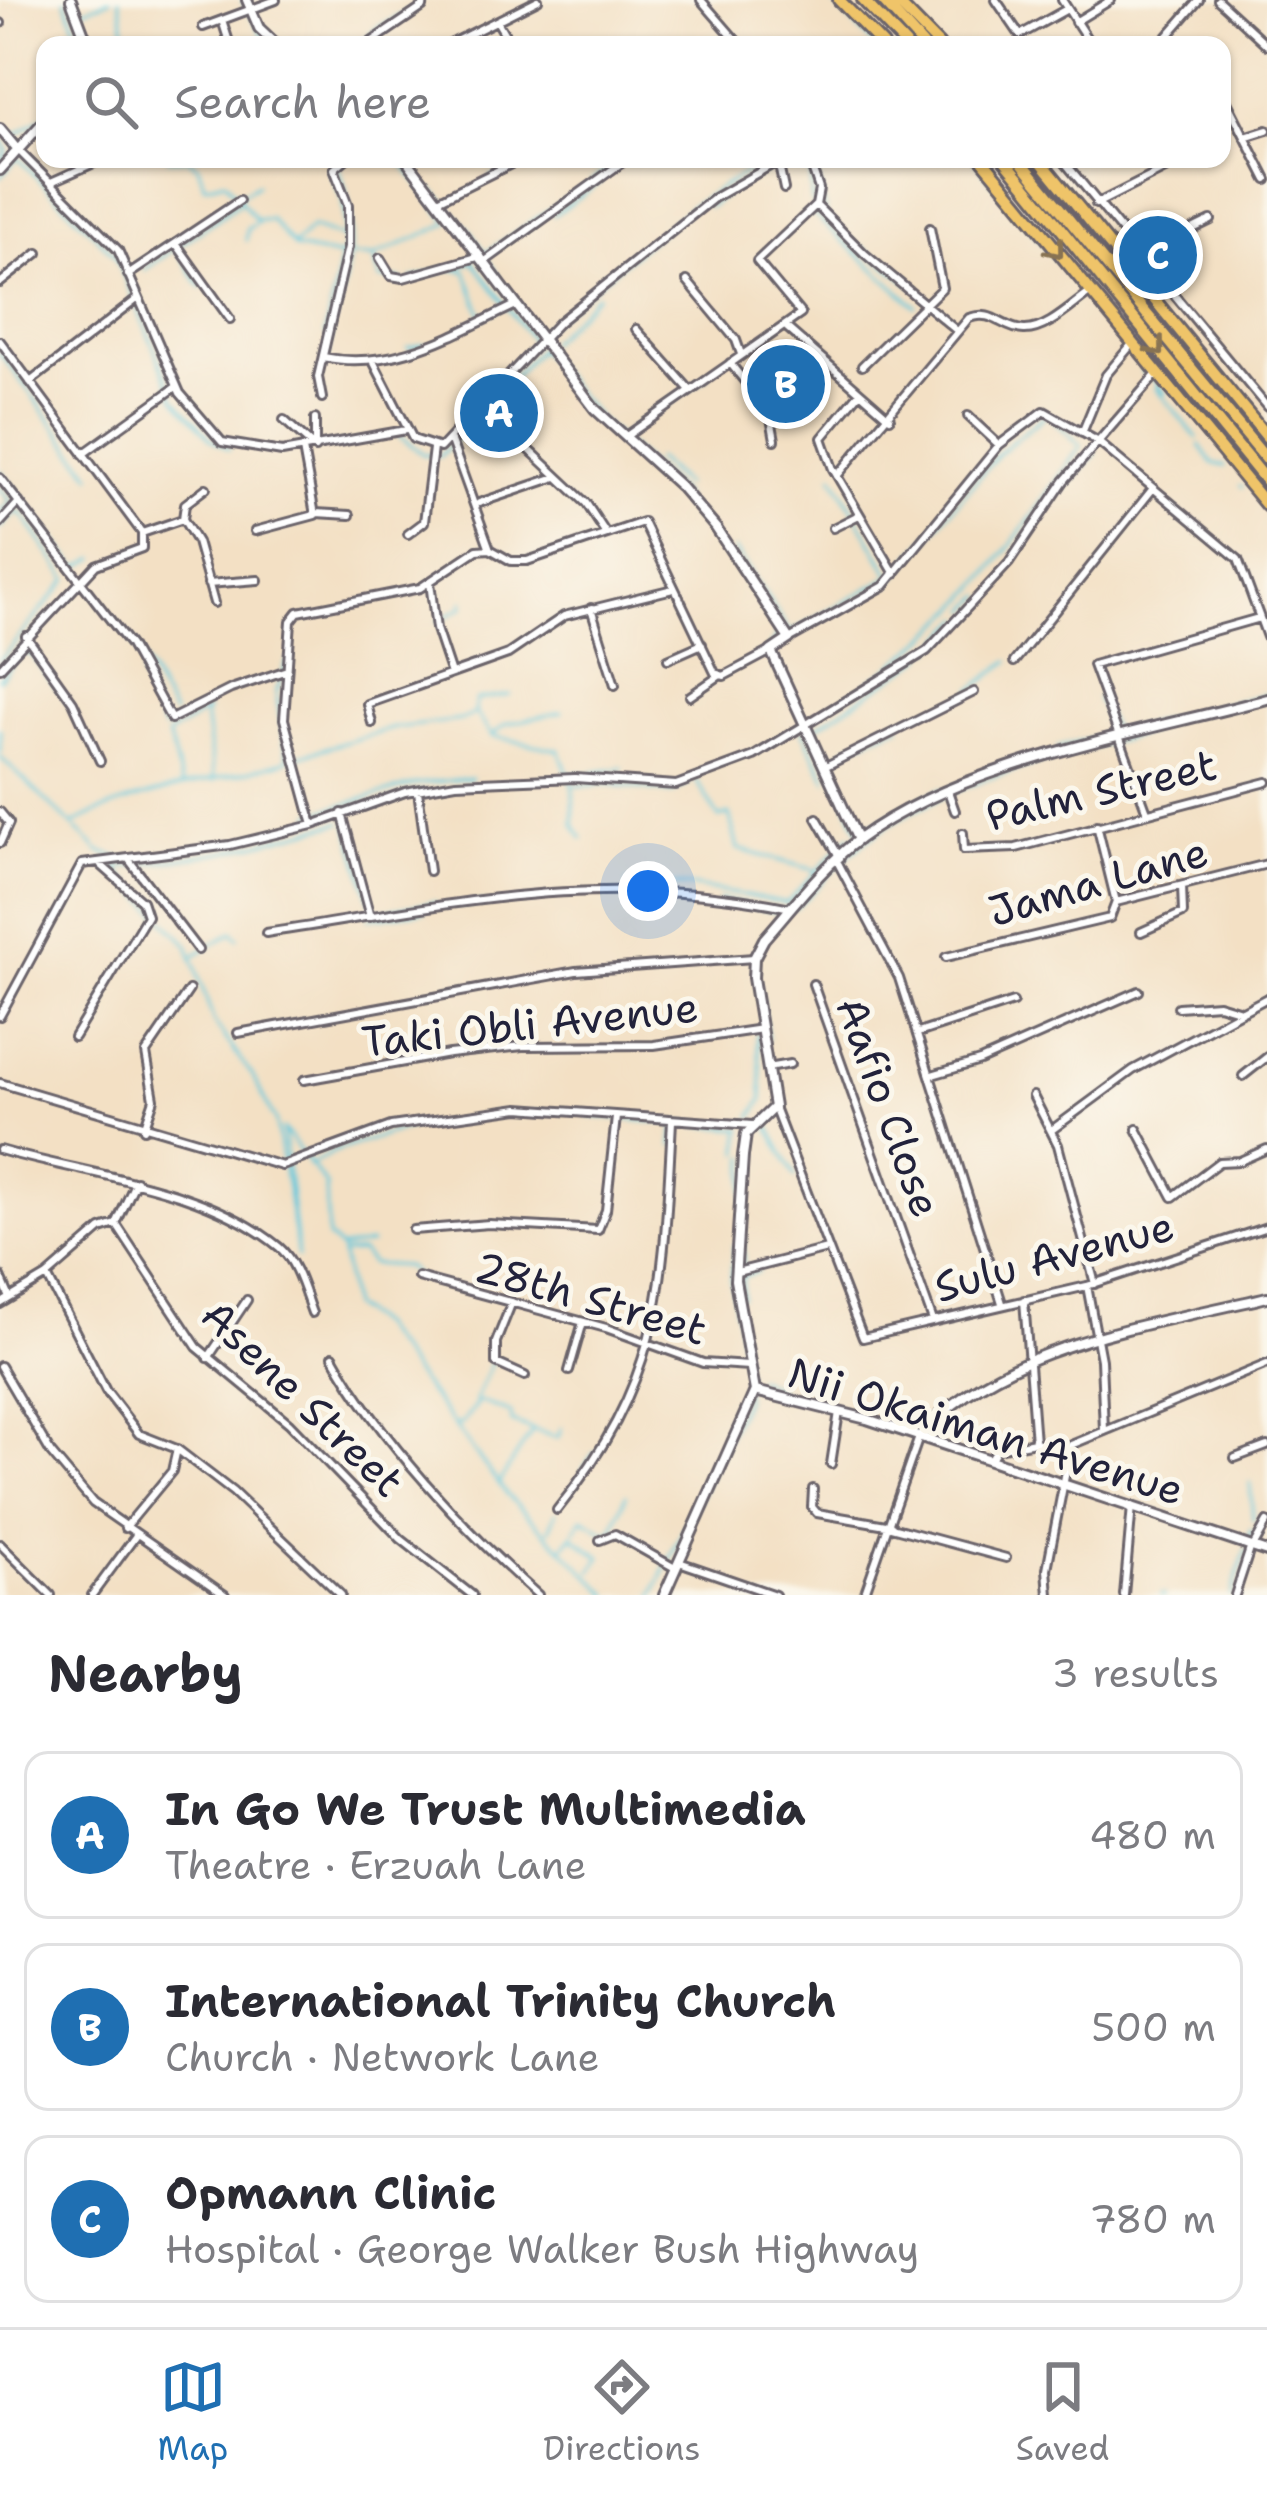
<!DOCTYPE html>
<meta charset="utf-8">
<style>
:root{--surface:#fff;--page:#f2f2f3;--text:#2b2b33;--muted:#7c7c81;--line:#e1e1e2;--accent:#1f6fb2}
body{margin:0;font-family:"Shantell Sans",sans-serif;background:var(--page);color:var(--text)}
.you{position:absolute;left:648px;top:891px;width:42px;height:42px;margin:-30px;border:9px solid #fff;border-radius:50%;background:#1a73e8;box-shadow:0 0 0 18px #1a73e833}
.badge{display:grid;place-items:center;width:78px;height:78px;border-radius:50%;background:var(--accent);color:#fff;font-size:39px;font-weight:700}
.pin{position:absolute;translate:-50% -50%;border:6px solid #fff;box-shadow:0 3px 12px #0006}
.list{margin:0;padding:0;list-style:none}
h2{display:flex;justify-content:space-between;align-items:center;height:156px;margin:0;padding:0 48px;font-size:51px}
h2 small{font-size:39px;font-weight:400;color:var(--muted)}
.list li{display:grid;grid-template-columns:78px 1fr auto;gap:36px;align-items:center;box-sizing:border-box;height:168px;margin:0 24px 24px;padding:0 24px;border:3px solid var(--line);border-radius:24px}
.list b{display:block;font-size:45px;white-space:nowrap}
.list p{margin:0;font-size:39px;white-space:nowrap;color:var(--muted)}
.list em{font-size:39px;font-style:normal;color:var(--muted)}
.icon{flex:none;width:66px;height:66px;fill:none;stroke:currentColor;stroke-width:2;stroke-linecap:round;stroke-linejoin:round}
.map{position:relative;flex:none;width:1267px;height:1595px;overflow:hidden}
.search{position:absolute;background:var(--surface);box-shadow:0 3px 9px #0004;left:36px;right:36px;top:36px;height:132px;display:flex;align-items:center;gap:30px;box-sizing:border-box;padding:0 42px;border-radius:24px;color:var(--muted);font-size:45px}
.sheet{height:732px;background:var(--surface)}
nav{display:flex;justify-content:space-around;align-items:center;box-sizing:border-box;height:168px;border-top:3px solid var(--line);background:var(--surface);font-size:33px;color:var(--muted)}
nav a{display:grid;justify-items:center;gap:6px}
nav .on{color:var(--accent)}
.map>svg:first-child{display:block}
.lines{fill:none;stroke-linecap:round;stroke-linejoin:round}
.stream{stroke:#60c8dc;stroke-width:3}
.minor-casing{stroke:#6b646b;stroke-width:12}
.tertiary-casing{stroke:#6b646b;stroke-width:14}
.trunk-casing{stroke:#6b646b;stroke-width:16}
.minor{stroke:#fff;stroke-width:6}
.tertiary{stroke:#fff;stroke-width:8}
.trunk{stroke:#efc469;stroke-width:10}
.oneway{stroke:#887352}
.labels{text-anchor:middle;stroke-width:10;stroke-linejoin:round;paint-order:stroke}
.street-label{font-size:42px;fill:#22223b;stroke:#fbf7ec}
</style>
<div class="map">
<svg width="1267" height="1595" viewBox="0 0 1267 1595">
<rect width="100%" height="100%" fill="#fbf7ec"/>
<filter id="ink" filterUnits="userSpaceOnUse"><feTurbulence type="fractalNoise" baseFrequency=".00833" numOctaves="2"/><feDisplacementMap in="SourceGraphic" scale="24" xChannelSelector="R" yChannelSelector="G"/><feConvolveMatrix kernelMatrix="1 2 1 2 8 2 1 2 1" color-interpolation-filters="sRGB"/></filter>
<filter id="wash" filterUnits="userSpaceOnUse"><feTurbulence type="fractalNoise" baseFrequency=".004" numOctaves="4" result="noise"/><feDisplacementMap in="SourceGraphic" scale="48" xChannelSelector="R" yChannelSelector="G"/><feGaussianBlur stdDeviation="2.7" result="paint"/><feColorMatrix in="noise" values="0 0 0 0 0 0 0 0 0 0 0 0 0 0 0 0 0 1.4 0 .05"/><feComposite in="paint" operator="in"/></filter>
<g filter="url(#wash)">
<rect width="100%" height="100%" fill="#f3e0c4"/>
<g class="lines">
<path class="stream" d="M65 0 83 45
M119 0 128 45
M242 0 268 45
M831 0 875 45
M79 11 110 0
M361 45 377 28 413 9
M0 124 15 135 45 116
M0 136 7 150 1 163
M18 158 115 255 175 398 211 439 229 449
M168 159H184
M188 159 198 166 205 186 225 181 256 220H271L295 248 341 257
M399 159 446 219
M801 159 810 171 812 204
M814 159 825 212
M974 159 1165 393
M0 177 17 158
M490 178 510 169
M754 178 789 159
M592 181 619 160
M433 189 471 231 499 277
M238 196 257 185
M708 207 725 195
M217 212 234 201
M812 213 916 306
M554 215 600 182
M246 240 247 229 258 222
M294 245 312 227 345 239
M862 247 918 289
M487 252 579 190
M179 253 201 287
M352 256 374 257 380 279 402 280
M375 256 449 223
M473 261 533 342 479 402
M138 264 149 257
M453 269 466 271 483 318
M144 270 240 203
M412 279 472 262
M334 322C350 263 359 227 339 169
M465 326 505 306
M541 330 694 204 769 159
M325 334 345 239 343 202 331 170 340 159
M549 342 597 295
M408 348 424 344
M0 353 92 475
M327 358 332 332
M1142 370 1147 376
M1156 388 1197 438
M627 432 708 376
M397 434 423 454 440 456 539 349 599 420 684 497
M1200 445 1212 463 1225 466
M656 459 684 485
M0 471 77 568 96 558
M833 475 890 574
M1241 486 1242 487
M0 488 10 501 0 513
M1060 492 1096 454
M0 528 16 512 21 513 68 579 0 660
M734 549 791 633 887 578
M888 585 999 453 1045 415
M969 610 983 595
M438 621 463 607V601
M129 635 173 714
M932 650 963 617
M768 651 780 631
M22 652 32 655 71 707
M141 675 164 729
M0 679 28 642
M867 684C969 614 1012 545 1081 446L1053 419
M972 690 1009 661
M1097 699 1113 729
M475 713 476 700 510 695
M205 714 214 781
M0 729V752
M802 730 827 780
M812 730 925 656
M493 734 506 724 562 712
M1057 748 1267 694
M298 756 394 728 461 720 476 713 492 736 559 750 573 786 609 784 672 793 689 783
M0 757 96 848
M835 759 848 747 900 726
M827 761H828
M832 766 859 832 941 789
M591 773 622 768
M569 774 585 773
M696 780 719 818 729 814 738 849 818 871
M182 785 168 735 208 710
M573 789 574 825 582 838
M386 802 422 792
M311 814 416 784 471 778
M348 824 374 912 435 902
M72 825C132 791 221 781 288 760L276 693 288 660
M98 851 120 858
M114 867 188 945 214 1022 252 1075 276 1123 298 1257 283 1129 326 1185 328 1238 341 1249 351 1307 377 1325 508 1496 609 1595
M117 868 224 852 341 822
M627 884 690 886 787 903
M719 900 777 912
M787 903 850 836
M457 906 483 903
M794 909C820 887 841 858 869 838 948 781 1056 758 1149 732
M369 918 424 911
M195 955 233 932 238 938
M758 983 767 1039
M492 1114 548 1113
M588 1116 743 1129
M752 1118 763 1098 757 1034
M766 1121 795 1176
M673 1146 675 1126
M740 1153 741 1132
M309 1166 335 1151 417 1125
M734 1245 731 1281 744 1362
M343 1248 370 1244
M345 1253 361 1252 372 1264 405 1266 415 1275
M743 1276 758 1271
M742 1297 746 1157
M756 1377 781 1390
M475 1401 492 1361
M453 1424H462L479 1401 511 1413 512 1422 533 1430
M583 1469 595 1452
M499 1483 533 1430 558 1438 561 1428
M1250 1483 1253 1520
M549 1530 556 1512
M572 1536 583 1518 607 1533 613 1530 626 1495
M1249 1542 1251 1529
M562 1548 572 1536 601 1557 591 1571
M653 1595 744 1400 746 1371
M1161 1595H1164
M1231 1595 1246 1550"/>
</g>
</g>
<g filter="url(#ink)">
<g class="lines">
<g class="minor-casing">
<path id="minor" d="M701 0 740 45
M996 0 1020 35 1067 9
M1062 0 1091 45
M1218 0 1267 45
M222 20 230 45
M497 21 511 45
M1075 22 1111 0
M0 24 1 23
M203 27 276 0
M367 45 423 7 424 0
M448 45 538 0
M1160 45 1199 0
M1222 92 1267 180
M1248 136 1267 130
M18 150 118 250 180 393 222 442 282 452 406 430
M809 159 819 189 816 205
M1062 159 1267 407
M778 161 784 189
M51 182 103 159
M438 200 521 159
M1096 204 1185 159
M816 205 865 254 956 330
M177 245 230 319
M1138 256 1211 220
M380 258 391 276 403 278 481 256
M484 262 627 159
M128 275 239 201
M687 281 736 340 741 354
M0 283 38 253
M786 327 890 418
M636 329 690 390
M0 341 142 533
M323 357C393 372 454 334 516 305
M373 361 413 439 440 448 559 322 714 198 782 159
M730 363 770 413 775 440
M862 366 942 288 930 228
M30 382 136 300
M860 392 822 438 833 469 895 574
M322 398 318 377 348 247V205L334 169 346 159
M483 406 586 503 605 532
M968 416 999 445
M284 420 315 448
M1082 433 1106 375 1132 344
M625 437 801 314 757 261 816 205
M451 441 490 549
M315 444V419
M83 454 176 387
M837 476 969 318C994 309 1001 329 1024 330 1047 331 1073 304 1091 292
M0 478 130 645 171 719 231 689 284 671
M479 503 556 477
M316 513 350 515
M183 519 197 542 214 603
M183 519 185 504 206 488
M0 523 19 502
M833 528 859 515
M255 531 315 515 303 449
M142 533 183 519
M408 534 424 522 433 448
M490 549 511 561H527L643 522 715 673 724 676 771 651
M430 582 436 629 450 671
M208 584 258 580
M591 608 615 685
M26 636 73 702 100 761
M789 639 884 586 999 445 1044 411 1097 441 1238 559 1267 637
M668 659 702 644
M1014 662 1151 491
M0 668 96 565 142 548V533
M690 696 719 676
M372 723 367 704 508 654 564 616 673 589
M824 767 974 692
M418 791 429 871
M948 791 955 811
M0 812 9 823 0 843
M1147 812 1093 665 1259 618
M342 813 370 917
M817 818 840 858
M313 825 284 719 291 621 298 612 420 588 477 550 490 549
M1097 825 1116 902
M963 833 964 850 1016 848 1267 782
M129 860 198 950
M837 861 899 978 1002 1303
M1116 902 1267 864
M1141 932 1183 913 1182 886
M266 933C455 904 598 869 791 908
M946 957 1110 918 1116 902
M813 984 932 1318
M1178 1007 1218 1004 1241 1011
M0 1016 82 864 230 845 313 825 405 792 456 783 575 778 676 785 754 756 927 651 1009 563 1064 481 1156 375
M238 1033 576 971 754 958
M918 1033 1013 1002
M74 1037 147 916 142 901 101 865
M767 1068 790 1064
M932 1075 980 1061 1139 991
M1243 1076 1267 1057
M304 1080 449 1054 523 1046 654 1045 762 1029
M0 1083 282 1166 391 1126 519 1108 752 1125
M1033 1096 1058 1145 1095 1284
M774 1107 863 1338 1087 1286 1267 1227
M144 1129 154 1099 146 1053 189 990
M1053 1129 1133 1070 1267 998
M1137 1129 1173 1197 1219 1162 1240 1161 1267 1149
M0 1150C91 1176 203 1185 279 1247 297 1262 304 1292 312 1313
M116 1224 197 1347 289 1423 401 1539 472 1595
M116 1224 136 1181
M413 1230 489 1224 598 1230 606 1210 616 1117
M737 1272 827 1249
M0 1275 10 1298
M47 1276 106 1391 139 1434 177 1449 233 1492 341 1595
M418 1277 606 1328 703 1363 749 1366
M1087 1286 1101 1360 1104 1430
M1024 1300 1035 1442 1068 1449
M512 1302 496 1342V1363L525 1376
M0 1304 47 1276 101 1229 116 1224
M333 1356C379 1439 467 1533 538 1595
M208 1358 247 1300
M0 1366 51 1453 93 1503 225 1595
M569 1371 583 1322
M1235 1458 1267 1446
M991 1459 997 1449 1035 1442
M831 1464 839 1412
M813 1489 812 1507 817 1513 892 1526
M557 1510C664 1377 663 1285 672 1121
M891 1527 1006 1558
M125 1528 172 1471 177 1449
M600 1540 615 1534 675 1568
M0 1544 51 1595
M1253 1547 1267 1522
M679 1562 775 1595
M92 1595 137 1534
M864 1595 919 1437
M1049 1595 1047 1569 1071 1445 1267 1364
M1124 1595 1132 1506
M1235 1595 1251 1546"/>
</g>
<g class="tertiary-casing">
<path id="tertiary" d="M71 0 88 45
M247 0 259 28 277 45
M0 129 15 147
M406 159 595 409 681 487 716 528 789 639 771 651 858 840
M0 170 45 120
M755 1391 735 1280 743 1156 746 1134 774 1107 753 978 754 958 764 939C793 906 824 865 859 839 965 761 1141 733 1267 699
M755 1391 867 1419 1267 1552
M919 1437C999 1343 1153 1325 1267 1297
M664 1595 755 1391"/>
</g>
<g class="trunk-casing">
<path id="trunk" d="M839 0 883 45
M863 0 906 45
M882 0 923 45
M895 0 939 45
M982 159 1267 506
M1004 159 1267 482
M1019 159 1267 460
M1039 159 1267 437"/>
</g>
<use href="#minor" class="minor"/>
<use href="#tertiary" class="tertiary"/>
<use href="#trunk" class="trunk"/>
</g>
<defs><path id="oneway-chevron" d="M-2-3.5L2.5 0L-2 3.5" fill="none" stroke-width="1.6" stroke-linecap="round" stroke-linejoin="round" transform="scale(3)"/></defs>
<g class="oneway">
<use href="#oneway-chevron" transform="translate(1056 250) rotate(51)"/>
<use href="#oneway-chevron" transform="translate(1157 348) rotate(51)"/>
</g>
</g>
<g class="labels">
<g class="street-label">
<text transform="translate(1101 790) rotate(-13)" y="15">Palm Street</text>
<text transform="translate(1098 881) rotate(-16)" y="15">Jama Lane</text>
<text transform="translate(530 1024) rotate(-6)" y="15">Taki Obli Avenue</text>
<text transform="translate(889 1107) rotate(70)" y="15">Aafio Close</text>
<text transform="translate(1054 1256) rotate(-15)" y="15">Sulu Avenue</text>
<text transform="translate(591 1298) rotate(16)" y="15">28th Street</text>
<text transform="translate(303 1398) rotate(44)" y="15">Asene Street</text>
<text transform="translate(986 1431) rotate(17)" y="15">Nii Okaiman Avenue</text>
</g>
</g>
</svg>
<div class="you"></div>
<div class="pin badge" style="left:499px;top:413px">A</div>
<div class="pin badge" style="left:786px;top:384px">B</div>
<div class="pin badge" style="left:1158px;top:255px">C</div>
<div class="search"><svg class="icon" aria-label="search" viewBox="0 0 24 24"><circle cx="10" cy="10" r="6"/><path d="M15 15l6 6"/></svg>Search here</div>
</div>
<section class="sheet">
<h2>Nearby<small>3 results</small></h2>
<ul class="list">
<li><span class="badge">A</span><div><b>In Go We Trust Multimedia</b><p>Theatre · Erzuah Lane</p></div><em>480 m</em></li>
<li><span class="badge">B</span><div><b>International Trinity Church</b><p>Church · Network Lane</p></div><em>500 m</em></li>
<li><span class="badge">C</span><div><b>Opmann Clinic</b><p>Hospital · George Walker Bush Highway</p></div><em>780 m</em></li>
</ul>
</section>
<nav>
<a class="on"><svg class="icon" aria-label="map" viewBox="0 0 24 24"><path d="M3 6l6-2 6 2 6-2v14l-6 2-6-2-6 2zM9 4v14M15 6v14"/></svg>Map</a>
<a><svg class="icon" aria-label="directions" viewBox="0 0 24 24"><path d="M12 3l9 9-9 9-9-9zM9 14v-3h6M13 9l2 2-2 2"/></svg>Directions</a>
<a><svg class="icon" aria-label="saved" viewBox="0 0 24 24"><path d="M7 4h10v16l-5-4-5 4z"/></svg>Saved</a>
</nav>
